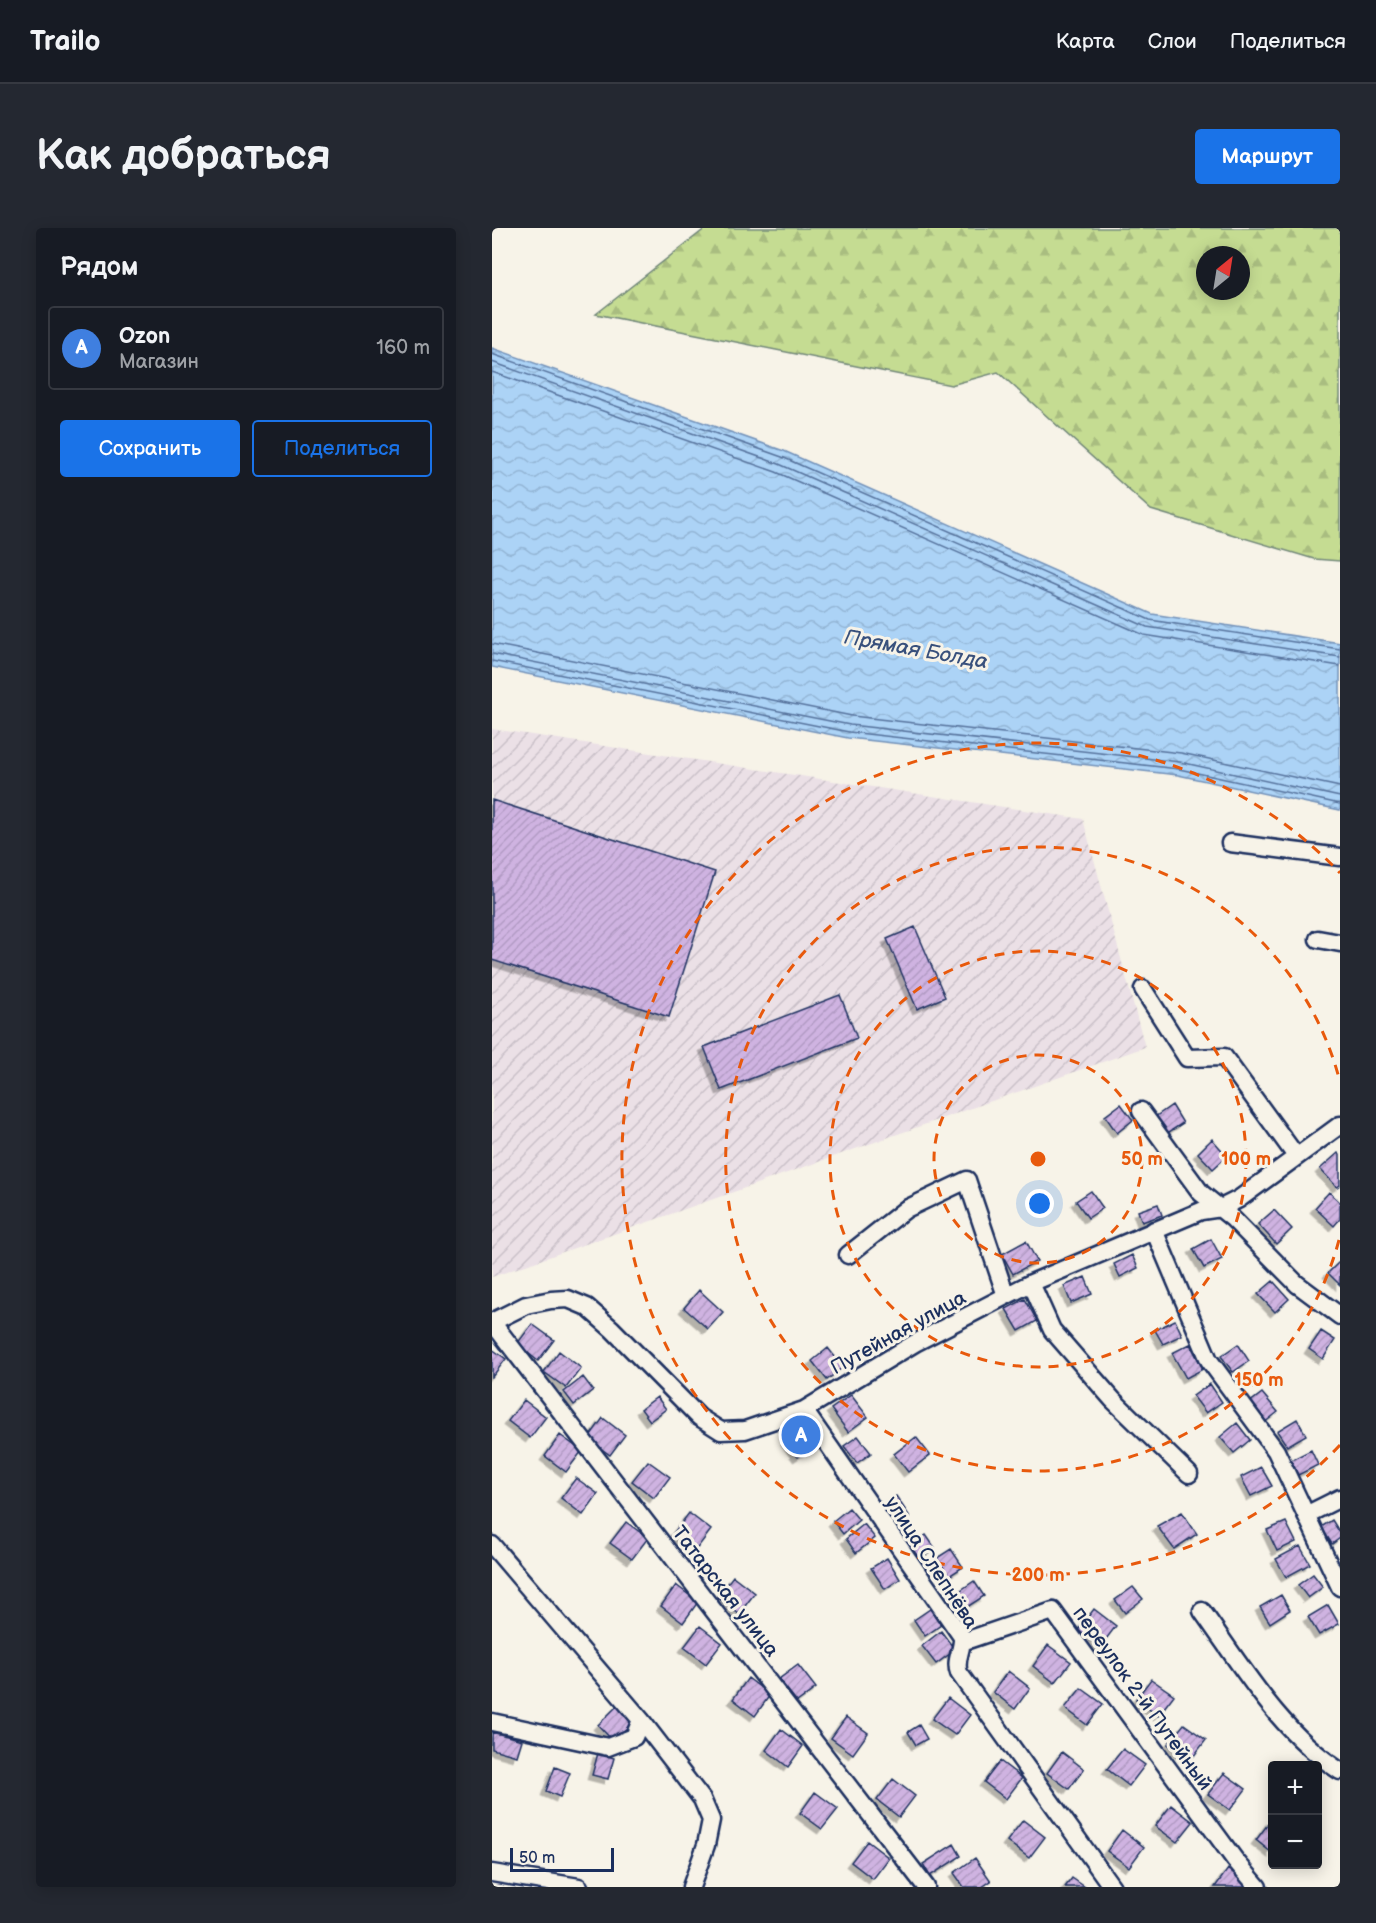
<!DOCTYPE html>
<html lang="ru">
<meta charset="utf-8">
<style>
:root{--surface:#171b24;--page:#242831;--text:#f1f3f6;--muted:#9ea1a6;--line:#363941;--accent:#1a73e8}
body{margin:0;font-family:"Balsamiq Sans",sans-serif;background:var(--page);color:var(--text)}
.controls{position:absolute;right:18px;bottom:18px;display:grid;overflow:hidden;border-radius:6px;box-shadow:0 3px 15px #0003}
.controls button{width:54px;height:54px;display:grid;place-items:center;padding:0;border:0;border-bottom:2px solid var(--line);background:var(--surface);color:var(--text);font:30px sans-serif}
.compass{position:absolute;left:704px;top:18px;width:54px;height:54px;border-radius:50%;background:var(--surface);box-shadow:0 3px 15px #0003;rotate:30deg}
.scale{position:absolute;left:18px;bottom:15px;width:104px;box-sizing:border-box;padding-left:6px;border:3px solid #1b2f5e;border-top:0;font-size:16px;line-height:21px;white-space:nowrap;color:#1b2f5e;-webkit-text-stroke:4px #f7f3e8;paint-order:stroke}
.you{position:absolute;left:548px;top:976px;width:21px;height:21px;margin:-15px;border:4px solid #fff;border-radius:50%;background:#1a73e8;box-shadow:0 0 0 9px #1a73e833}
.badge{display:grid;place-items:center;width:39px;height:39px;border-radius:50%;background:var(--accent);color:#fff;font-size:20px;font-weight:700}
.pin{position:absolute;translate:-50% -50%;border:3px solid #fff;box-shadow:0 2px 6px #0006}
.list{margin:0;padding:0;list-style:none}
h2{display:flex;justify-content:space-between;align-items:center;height:78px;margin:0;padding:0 24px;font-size:26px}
h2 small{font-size:20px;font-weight:400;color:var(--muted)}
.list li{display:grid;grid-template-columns:39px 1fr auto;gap:18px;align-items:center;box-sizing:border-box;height:84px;margin:0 12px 12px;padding:0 12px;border:2px solid var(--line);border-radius:6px}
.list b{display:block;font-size:22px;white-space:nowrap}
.list p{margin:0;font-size:20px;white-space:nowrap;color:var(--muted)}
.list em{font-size:20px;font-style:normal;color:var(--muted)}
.actions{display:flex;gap:12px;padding:18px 24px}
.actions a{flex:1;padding:14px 0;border:2px solid var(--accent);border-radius:6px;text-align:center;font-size:21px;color:var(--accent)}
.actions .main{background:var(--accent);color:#fff}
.map{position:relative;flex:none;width:848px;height:1659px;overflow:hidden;border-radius:6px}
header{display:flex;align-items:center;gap:36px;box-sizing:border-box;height:84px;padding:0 30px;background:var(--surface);border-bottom:2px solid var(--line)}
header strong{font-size:28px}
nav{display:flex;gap:33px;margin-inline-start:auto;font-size:21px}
.intro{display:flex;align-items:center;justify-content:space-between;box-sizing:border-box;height:144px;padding:0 36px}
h1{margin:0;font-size:42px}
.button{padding:15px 27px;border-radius:6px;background:var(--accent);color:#fff;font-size:21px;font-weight:700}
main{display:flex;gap:36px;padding:0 36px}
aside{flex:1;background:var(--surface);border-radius:6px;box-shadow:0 3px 15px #0003}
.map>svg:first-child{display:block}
.industrial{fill:url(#industrial-furrows)}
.forest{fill:url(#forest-firs);stroke:#708678;stroke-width:1.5;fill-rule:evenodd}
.water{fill:url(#water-waves);stroke:#7291b9;stroke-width:1.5}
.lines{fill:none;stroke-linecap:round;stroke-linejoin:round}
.shore{stroke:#55719b;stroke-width:1.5}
.building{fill:url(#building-hatch);stroke:#1b2f5e;stroke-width:1.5;filter:url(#shadow)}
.minor-casing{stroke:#1b2f5e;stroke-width:21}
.minor{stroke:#f7f3e8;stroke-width:16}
.ring{fill:none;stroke:#e8590c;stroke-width:3;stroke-dasharray:10 8}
.labels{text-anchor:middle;stroke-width:6;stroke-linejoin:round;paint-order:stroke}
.street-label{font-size:20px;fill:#1b2f5e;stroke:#f7f3e8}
.water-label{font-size:21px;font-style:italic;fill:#38507c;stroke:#f7f3e8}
.centre{fill:#e8590c;stroke:#f7f3e8;stroke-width:3}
.ring-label{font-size:18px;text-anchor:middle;font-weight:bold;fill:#e8590c;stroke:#f7f3e8;stroke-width:6;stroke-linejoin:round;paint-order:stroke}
</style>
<header>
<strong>Trailo</strong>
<nav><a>Карта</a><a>Слои</a><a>Поделиться</a></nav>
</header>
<div class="intro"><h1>Как добраться</h1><a class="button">Маршрут</a></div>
<main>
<aside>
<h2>Рядом<small></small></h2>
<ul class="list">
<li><span class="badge" style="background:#3f7fe0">A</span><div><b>Ozon</b><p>Магазин</p></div><em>160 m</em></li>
</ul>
<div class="actions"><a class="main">Сохранить</a><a>Поделиться</a></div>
</aside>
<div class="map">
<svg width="848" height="1659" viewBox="0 0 848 1659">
<defs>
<pattern id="industrial-furrows" width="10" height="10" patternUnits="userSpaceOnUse" patternTransform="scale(1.5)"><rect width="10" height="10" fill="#ebe0e6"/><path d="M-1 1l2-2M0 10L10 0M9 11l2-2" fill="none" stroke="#c9c0c8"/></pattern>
<pattern id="forest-firs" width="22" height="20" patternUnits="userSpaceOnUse" patternTransform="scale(1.5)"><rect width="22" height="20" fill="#c5dc92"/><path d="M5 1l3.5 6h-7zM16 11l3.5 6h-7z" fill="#a9bd80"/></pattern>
<pattern id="water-waves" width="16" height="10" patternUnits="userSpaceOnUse" patternTransform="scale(1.5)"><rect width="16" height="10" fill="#acd3f6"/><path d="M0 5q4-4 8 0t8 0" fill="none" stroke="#93b5d5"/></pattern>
<pattern id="building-hatch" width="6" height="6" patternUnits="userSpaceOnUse" patternTransform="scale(1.5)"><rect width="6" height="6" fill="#cfb3e1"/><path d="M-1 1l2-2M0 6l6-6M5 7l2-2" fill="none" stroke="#b19ac3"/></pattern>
<filter id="shadow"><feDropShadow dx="-4.5" dy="4.5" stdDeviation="0" flood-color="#0004"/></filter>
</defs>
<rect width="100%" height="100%" fill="#f7f3e8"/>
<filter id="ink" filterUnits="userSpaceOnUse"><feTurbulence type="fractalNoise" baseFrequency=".0167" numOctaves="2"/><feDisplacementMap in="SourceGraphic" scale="12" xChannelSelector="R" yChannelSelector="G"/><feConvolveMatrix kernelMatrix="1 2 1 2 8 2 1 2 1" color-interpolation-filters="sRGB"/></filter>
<g filter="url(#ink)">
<path class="industrial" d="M0 501 591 591 653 819 0 1049Z"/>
<path class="forest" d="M214 0H848V333L822 331 659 282 506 144 459 157 104 86ZM713 27H749V63H713Z"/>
<path class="water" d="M0 120 292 223 660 386 848 415V582L686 547 356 510 0 439Z"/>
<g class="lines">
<path class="shore" d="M0 126 290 229 658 392 848 421
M0 134 287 236 655 399 848 429
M0 144 284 244 652 407 848 438
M0 416 360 488 689 525 848 559
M0 426 358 497 688 534 848 569
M0 433 357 504 687 541 848 576"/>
</g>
<path class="building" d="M0 572 223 644 177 789 0 732Z
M423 699 453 769 425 781 395 711Z
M348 767 365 810 229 862 212 819Z
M629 876 641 892 625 905 613 888Z
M680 877 691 895 674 906 663 889Z
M720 911 735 928 721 941 706 925Z
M846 925 848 927V957L845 959 828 941Z
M599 963 611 980 596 990 584 973Z
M837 964 848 974V991L842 998 823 980Z
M666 976 670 987 650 994 646 983Z
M782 982 800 1001 784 1016 766 996Z
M719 1011 730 1031 712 1040 701 1021Z
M534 1013 545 1033 521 1046 510 1026Z
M640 1027 646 1040 628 1049 622 1036Z
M848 1033V1057L836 1045Z
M593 1049 600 1066 579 1075 572 1058Z
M781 1053 797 1071 783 1084 766 1066Z
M207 1062 231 1084 216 1101 192 1080Z
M533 1071 545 1093 527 1103 514 1081Z
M683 1092 690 1107 671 1116 663 1102Z
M40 1096 62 1112 46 1133 25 1116Z
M829 1103 843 1112 831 1131 817 1121Z
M698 1116 711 1141 694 1150 680 1125Z
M746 1116 757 1133 741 1144 729 1128Z
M336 1120 351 1139 335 1152 320 1133Z
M0 1121 14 1131 0 1149Z
M67 1123 89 1140 74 1160 52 1144Z
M91 1149 101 1162 82 1177 72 1164Z
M718 1156 730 1174 714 1185 701 1168Z
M770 1165 786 1184 772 1195 757 1175Z
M359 1167 376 1189 356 1204 339 1181Z
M165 1169 174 1181 158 1193 149 1181Z
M32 1172 54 1189 38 1210 16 1193Z
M111 1190 133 1207 118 1227 96 1211Z
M805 1191 814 1207 795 1218 785 1203Z
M745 1195 758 1212 742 1225 728 1209Z
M310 1201 322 1218 306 1229 294 1212Z
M68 1207 90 1223 74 1244 53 1228Z
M366 1208 379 1225 365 1235 352 1218Z
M424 1209 438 1227 416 1244 402 1226Z
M819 1222 826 1237 806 1247 799 1232Z
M156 1233 178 1249 162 1270 140 1253Z
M769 1239 780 1258 759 1268 749 1249Z
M84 1250 106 1266 91 1287 69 1270Z
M404 1268 418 1289 401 1300 387 1279Z
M357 1280 367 1292 351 1306 341 1293Z
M690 1284 705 1306 682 1321 665 1298Z
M197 1285 219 1302 203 1323 181 1306Z
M840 1292 848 1305V1310L840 1316 829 1299Z
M134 1294 156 1310 140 1331 118 1315Z
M794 1294 804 1314 785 1323 775 1302Z
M372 1296 383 1310 364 1325 354 1311Z
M434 1307 443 1320 426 1332 417 1319Z
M808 1318 818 1336 794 1349 784 1331Z
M459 1321 471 1339 457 1348 445 1330Z
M395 1330 408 1351 393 1361 379 1340Z
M821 1346 831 1359 816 1370 806 1357Z
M241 1348 263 1365 247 1386 225 1369Z
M482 1353 492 1368 469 1383 459 1369Z
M184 1357 206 1374 191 1395 169 1378Z
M641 1359 651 1371 633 1385 623 1372Z
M789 1367 798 1382 778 1395 768 1379Z
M836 1377 847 1396 827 1407 816 1389Z
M438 1381 449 1397 433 1408 422 1392Z
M602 1381 624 1398 608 1419 586 1402Z
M208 1398 230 1415 214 1436 192 1419Z
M449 1403 463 1422 444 1436 430 1418Z
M556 1417 579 1434 563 1455 541 1438Z
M306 1437 324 1460 305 1474 287 1451Z
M516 1443 538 1460 523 1481 501 1464Z
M256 1450 278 1467 263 1488 241 1471Z
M659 1451 682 1467 666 1488 644 1471Z
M589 1460 611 1476 595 1497 573 1480Z
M456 1470 478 1487 463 1507 440 1491Z
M125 1478 141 1494 121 1513 106 1497Z
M354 1489 376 1505 361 1526 339 1510Z
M692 1496 714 1512 698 1533 676 1516Z
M427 1497 435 1511 424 1517 416 1504Z
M289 1501 311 1518 296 1539 274 1522Z
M0 1504 30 1512 25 1528 0 1521Z
M631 1521 653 1537 637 1558 615 1541Z
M570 1524 592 1541 577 1561 555 1545Z
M106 1525 122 1530 116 1551 100 1547Z
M508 1533 530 1550 514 1571 492 1554Z
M63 1539 78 1545 68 1569 54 1563Z
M732 1545 754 1561 738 1582 716 1566Z
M401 1551 423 1568 407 1589 385 1572Z
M323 1564 346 1581 330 1601 308 1585Z
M679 1577 701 1594 685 1614 663 1598Z
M531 1592 553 1609 537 1630 515 1613Z
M779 1592H780V1625L764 1612Z
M630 1602 652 1619 637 1639 615 1623Z
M375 1613 397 1630 381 1651 359 1634Z
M462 1616 469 1628 438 1648 431 1636Z
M483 1630 499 1653 490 1659H472L462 1645Z
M736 1641 758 1658 757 1659H723Z
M580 1650 593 1659H573Z"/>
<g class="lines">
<g class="minor-casing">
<path id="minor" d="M738 615 848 629
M826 711 848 715
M651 761 695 830 732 829 804 928
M649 883 709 965 740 990 805 1056 848 1088
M662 1002 717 1132 784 1223 848 1359
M356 1027 414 981 475 952 514 1068
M539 1055 560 1102 621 1172 697 1246
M312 1182 470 1409C471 1422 462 1432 467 1445L620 1659
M814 1287 848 1270
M0 1317 149 1492 210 1571 219 1592 214 1617 199 1659
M710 1383C751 1440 788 1504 848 1543
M470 1414 561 1383 743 1632 766 1659
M0 1494 116 1519 142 1509 149 1492
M0 1645 87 1659
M434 1659 0 1094 34 1077 59 1072 76 1071 95 1079 120 1101 207 1189 229 1203 253 1202 312 1182 423 1115 539 1055 709 983 729 980 747 971 848 897"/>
</g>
<use href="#minor" class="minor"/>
</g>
</g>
<g class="ring">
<circle cx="546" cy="931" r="104"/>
<circle cx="546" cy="931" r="208"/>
<path d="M847 1012A312 312 0 1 1 847 850"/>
<path d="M848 1217A416 416 0 1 1 848 645"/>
</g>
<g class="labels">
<g class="street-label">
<text transform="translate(406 1104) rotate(-29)" y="7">Путейная улица</text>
<text transform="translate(440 1334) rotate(57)" y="7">улица Слепнёва</text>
<text transform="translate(234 1363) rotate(52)" y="7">Татарская улица</text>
<text transform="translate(651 1470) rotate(54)" y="7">переулок 2-й Путейный</text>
</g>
<g class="water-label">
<text transform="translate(424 421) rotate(10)" y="7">Прямая Болда</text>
</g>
</g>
<circle cx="546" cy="931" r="9" class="centre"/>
<g class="ring-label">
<text x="650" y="937">50 m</text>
<text x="754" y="937">100 m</text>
<text x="767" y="1158">150 m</text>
<text x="546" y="1353">200 m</text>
</g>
</svg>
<div class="controls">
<button>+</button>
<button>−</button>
</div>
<svg class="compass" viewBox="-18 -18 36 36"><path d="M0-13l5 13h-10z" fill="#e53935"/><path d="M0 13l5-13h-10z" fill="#9ea1a6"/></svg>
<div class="scale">50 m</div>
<div class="you"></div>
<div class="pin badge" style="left:309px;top:1207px;background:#3f7fe0">A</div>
</div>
</main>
